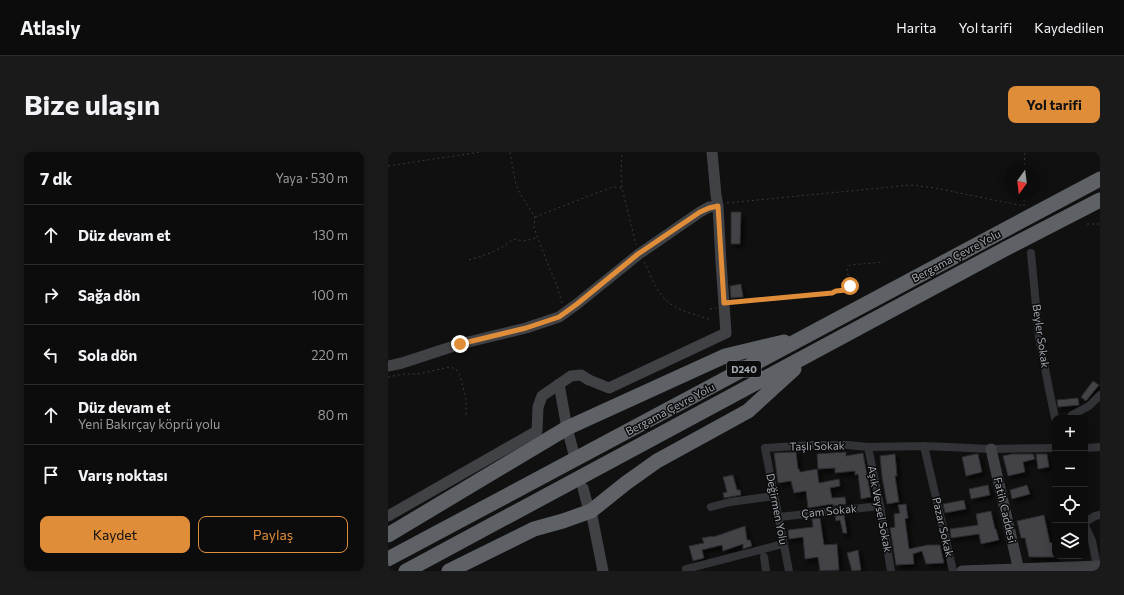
<!DOCTYPE html>
<html lang="tr">
<meta charset="utf-8">
<style>
:root{--surface:#0c0c0d;--page:#1a1a1b;--text:#f1f3f6;--muted:#9a9b9d;--line:#2c2c2e;--accent:#e08d39}
body{margin:0;font-family:Commissioner,sans-serif;background:var(--page);color:var(--text)}
.controls{position:absolute;right:12px;bottom:12px;display:grid;overflow:hidden;border-radius:8px;box-shadow:0 2px 10px #0003}
.controls button{width:36px;height:36px;display:grid;place-items:center;padding:0;border:0;border-bottom:1px solid var(--line);background:var(--surface);color:var(--text);font:20px sans-serif}
.compass{position:absolute;left:616px;top:12px;width:36px;height:36px;border-radius:50%;background:var(--surface);box-shadow:0 2px 10px #0003;rotate:194deg}
.stop{position:absolute;width:12px;height:12px;margin:-9px;border:3px solid #e08d39;border-radius:50%;background:#fff}
.stop.end{background:#e08d39;border-color:#fff;box-shadow:0 1px 4px #0008}
.list{margin:0;padding:0;list-style:none}
h2{display:flex;justify-content:space-between;align-items:center;height:52px;margin:0;padding:0 16px;font-size:17px}
h2 small{font-size:13px;font-weight:400;color:var(--muted)}
.list li{display:grid;grid-template-columns:26px 1fr auto;gap:12px;align-items:center;box-sizing:border-box;height:60px;padding:0 16px;border-top:1px solid var(--line)}
.list b{display:block;font-size:15px;white-space:nowrap}
.list p{margin:0;font-size:13px;white-space:nowrap;color:var(--muted)}
.list em{font-size:13px;font-style:normal;color:var(--muted)}
.actions{display:flex;gap:8px;padding:12px 16px}
.actions a{flex:1;padding:9px 0;border:1px solid var(--accent);border-radius:8px;text-align:center;font-size:14px;color:var(--accent)}
.actions .main{background:var(--accent);color:#111}
.icon{flex:none;width:22px;height:22px;fill:none;stroke:currentColor;stroke-width:2;stroke-linecap:round;stroke-linejoin:round}
.map{position:relative;flex:none;width:712px;height:419px;overflow:hidden;border-radius:8px}
header{display:flex;align-items:center;gap:24px;box-sizing:border-box;height:56px;padding:0 20px;background:var(--surface);border-bottom:1px solid var(--line)}
header strong{font-size:19px}
nav{display:flex;gap:22px;margin-inline-start:auto;font-size:14px}
.intro{display:flex;align-items:center;justify-content:space-between;box-sizing:border-box;height:96px;padding:0 24px}
h1{margin:0;font-size:28px}
.button{padding:10px 18px;border-radius:8px;background:var(--accent);color:#111;font-size:14px;font-weight:700}
main{display:flex;gap:24px;padding:0 24px}
aside{flex:1;background:var(--surface);border-radius:8px;box-shadow:0 2px 10px #0003}
.map>svg:first-child{display:block}
.building{fill:#424347;stroke:#2a2b2d;filter:url(#shadow)}
.lines{fill:none;stroke-linecap:round;stroke-linejoin:round}
.path{stroke:#383a3d;stroke-width:1;stroke-dasharray:2 3;stroke-linecap:butt}
.street{stroke:#313336;stroke-width:8}
.secondary{stroke:#404246;stroke-width:11}
.highway{stroke:#5e6266;stroke-width:15}
.route{stroke:#e08d39;stroke-width:5}
.labels{text-anchor:middle;stroke-width:3;stroke-linejoin:round;paint-order:stroke}
.shield{fill:#0b0b0c;stroke:#757a80;stroke-width:1}
.shield-label{font-size:10px;font-weight:bold;fill:#a3a9b1}
.street-label{font-size:11px;fill:#a3a9b1;stroke:#0b0b0c}
</style>
<header>
<strong>Atlasly</strong>
<nav><a>Harita</a><a>Yol tarifi</a><a>Kaydedilen</a></nav>
</header>
<div class="intro"><h1>Bize ulaşın</h1><a class="button">Yol tarifi</a></div>
<main>
<aside>
<h2>7 dk<small>Yaya · 530 m</small></h2>
<ul class="list">
<li><svg class="icon" aria-label="ahead" viewBox="0 0 24 24"><path d="M12 20V5M6 11l6-6 6 6"/></svg><div><b>Düz devam et</b></div><em>130 m</em></li>
<li><svg class="icon" aria-label="right" viewBox="0 0 24 24"><path d="M7 20v-9h11M14 6l5 5-5 5"/></svg><div><b>Sağa dön</b></div><em>100 m</em></li>
<li><svg class="icon" aria-label="left" viewBox="0 0 24 24"><path d="M17 20v-9H6M10 6l-5 5 5 5"/></svg><div><b>Sola dön</b></div><em>220 m</em></li>
<li><svg class="icon" aria-label="ahead" viewBox="0 0 24 24"><path d="M12 20V5M6 11l6-6 6 6"/></svg><div><b>Düz devam et</b><p>Yeni Bakırçay köprü yolu</p></div><em>80 m</em></li>
<li><svg class="icon" aria-label="arrive" viewBox="0 0 24 24"><path d="M6 21V4h12l-3 4 3 4H6"/></svg><div><b>Varış noktası</b></div></li>
</ul>
<div class="actions"><a class="main">Kaydet</a><a>Paylaş</a></div>
</aside>
<div class="map">
<svg width="712" height="419" viewBox="0 0 712 419">
<defs>
<filter id="shadow"><feDropShadow dx="3.5" dy="3.5" stdDeviation="2" flood-color="#0009"/></filter>
</defs>
<rect width="100%" height="100%" fill="#101011"/>
<path class="building" d="M343 60H353L352 92H343Z
M353 132 355 145 343 146 342 134Z
M705 229 711 233 698 249 693 245Z
M690 246 691 253 670 255 669 248Z
M408 300 410 317H411L412 320 429 317 431 331 451 327 452 334 442 336 444 346 457 345 458 352 445 354V352L420 356 418 339 406 341 403 329 390 331 386 301Z
M458 300V304L475 301 483 345 473 347 470 322 467 323V319L447 321V316L430 317 429 302Z
M507 302 509 324H507L511 350 499 352 494 325 492 304Z
M588 302H590L594 320 578 324 574 305Z
M624 302H645L647 307 635 310 637 320 620 324 615 304Z
M648 302H659L661 315 650 317Z
M345 323 349 338H352L353 343 336 346 335 341 339 340 335 325Z
M600 333 602 343 583 347 581 337Z
M639 333 642 342 624 347 622 338Z
M576 348 578 357 557 361 555 352Z
M518 352 520 366 517 367 521 397 539 393H552L556 411 538 412 534 399 525 402 526 412 508 413 502 376 507 375 506 362 512 361 510 353Z
M603 359 607 377H608L611 388 593 392 591 382 563 386 562 377 590 373 588 362Z
M456 363 459 381H455L452 368 448 369 447 364Z
M656 363 662 391 667 390V405H641L637 386H633L629 369Z
M432 366 436 393 449 392 451 418 432 419 430 405 417 407 415 385 401 387 400 378 425 375 424 367Z
M357 374 359 388H362L364 394 355 397V392L335 399 334 393 314 398 316 406 305 409 301 394 316 391 314 386 325 384V385Z
M470 398 473 418 464 419 459 401Z"/>
<g class="lines">
<path class="path" d="M122 0 128 33 134 45 147 65 146 76 161 115 168 131 174 151
M0 14 92 0
M636 18 637 0
M234 35 233 20 234 0
M339 51 523 33 547 36 636 54V42
M147 65 219 37 225 35 234 36 248 93
M699 72H712
M81 108C97 103 112 99 125 87L136 89 149 86
M256 110C260 117 263 126 267 133 281 159 298 159 323 168
M345 150 444 141 448 139 458 138 462 133 459 118 462 113 495 110
M322 157 328 156
M0 225 16 222H30L62 215 68 217 72 223 78 247V263"/>
<path class="street" d="M643 101 651 185 661 237 667 266
M682 266 684 263 701 254 712 243
M536 294 565 419
M480 295 492 354 503 419
M697 296 712 295
M323 355 342 350 386 344
M391 365 492 354
M697 370 707 364 712 363
M697 374 704 389 709 414
M376 405 378 419
M298 417 395 392
M401 419 377 296 424 293H460L480 295 536 294 603 297 667 296"/>
<path class="secondary" d="M0 214 14 211 72 192 138 176 171 165 189 152 251 102 312 60 321 55 330 54
M171 232 179 276 186 302
M603 297 631 419
M195 336 199 351 203 359 215 419
M0 364 149 279 150 255 154 244 183 224 193 223 201 228 221 236 338 181 333 110 330 54 328 43 324 0
M574 419 712 414"/>
<path class="highway" d="M0 383 179 276 337 204 396 190
M0 407 712 27
M18 419 619 96 712 48
M61 419 146 377 175 369 203 359 238 331 269 309 360 259 406 217"/>
</g>
<g class="lines">
<path class="route" d="M72 192 138 176 171 165 189 152 250 102 312 60 321 56 330 54 336 151 444 141 448 139 458 138 462 134"/>
</g>
<g class="labels">
<rect class="shield" x="339" y="209" width="34" height="16" rx="3"/>
<g class="shield-label">
<text x="356" y="221">D240</text>
</g>
<g class="street-label">
<text transform="translate(568 104) rotate(-28)" y="4">Bergama Çevre Yolu</text>
<text transform="translate(653 184) rotate(82)" y="4">Beyler Sokak</text>
<text transform="translate(282 257) rotate(-28)" y="4">Bergama Çevre Yolu</text>
<text transform="translate(429 294) rotate(-1)" y="4">Taşlı Sokak</text>
<text transform="translate(389 357) rotate(79)" y="4">Değirmen Yolu</text>
<text transform="translate(492 357) rotate(79)" y="4">Aşık Veysel Sokak</text>
<text transform="translate(617 358) rotate(77)" y="4">Fatih Caddesi</text>
<text transform="translate(441 359) rotate(-6)" y="4">Çam Sokak</text>
<text transform="translate(555 375) rotate(77)" y="4">Pazar Sokak</text>
</g>
</g>
</svg>
<div class="controls">
<button>+</button>
<button>−</button>
<button><svg class="icon" aria-label="locate" viewBox="0 0 24 24"><circle cx="12" cy="12" r="6"/><path d="M12 2v4M12 18v4M2 12h4M18 12h4"/></svg></button>
<button><svg class="icon" aria-label="layers" viewBox="0 0 24 24"><path d="M12 4l9 5-9 5-9-5zM3 14l9 5 9-5"/></svg></button>
</div>
<svg class="compass" viewBox="-18 -18 36 36"><path d="M0-13l5 13h-10z" fill="#e53935"/><path d="M0 13l5-13h-10z" fill="#9a9b9d"/></svg>
<div class="stop" style="left:462px;top:134px"></div>
<div class="stop end" style="left:72px;top:192px"></div>
</div>
</main>
